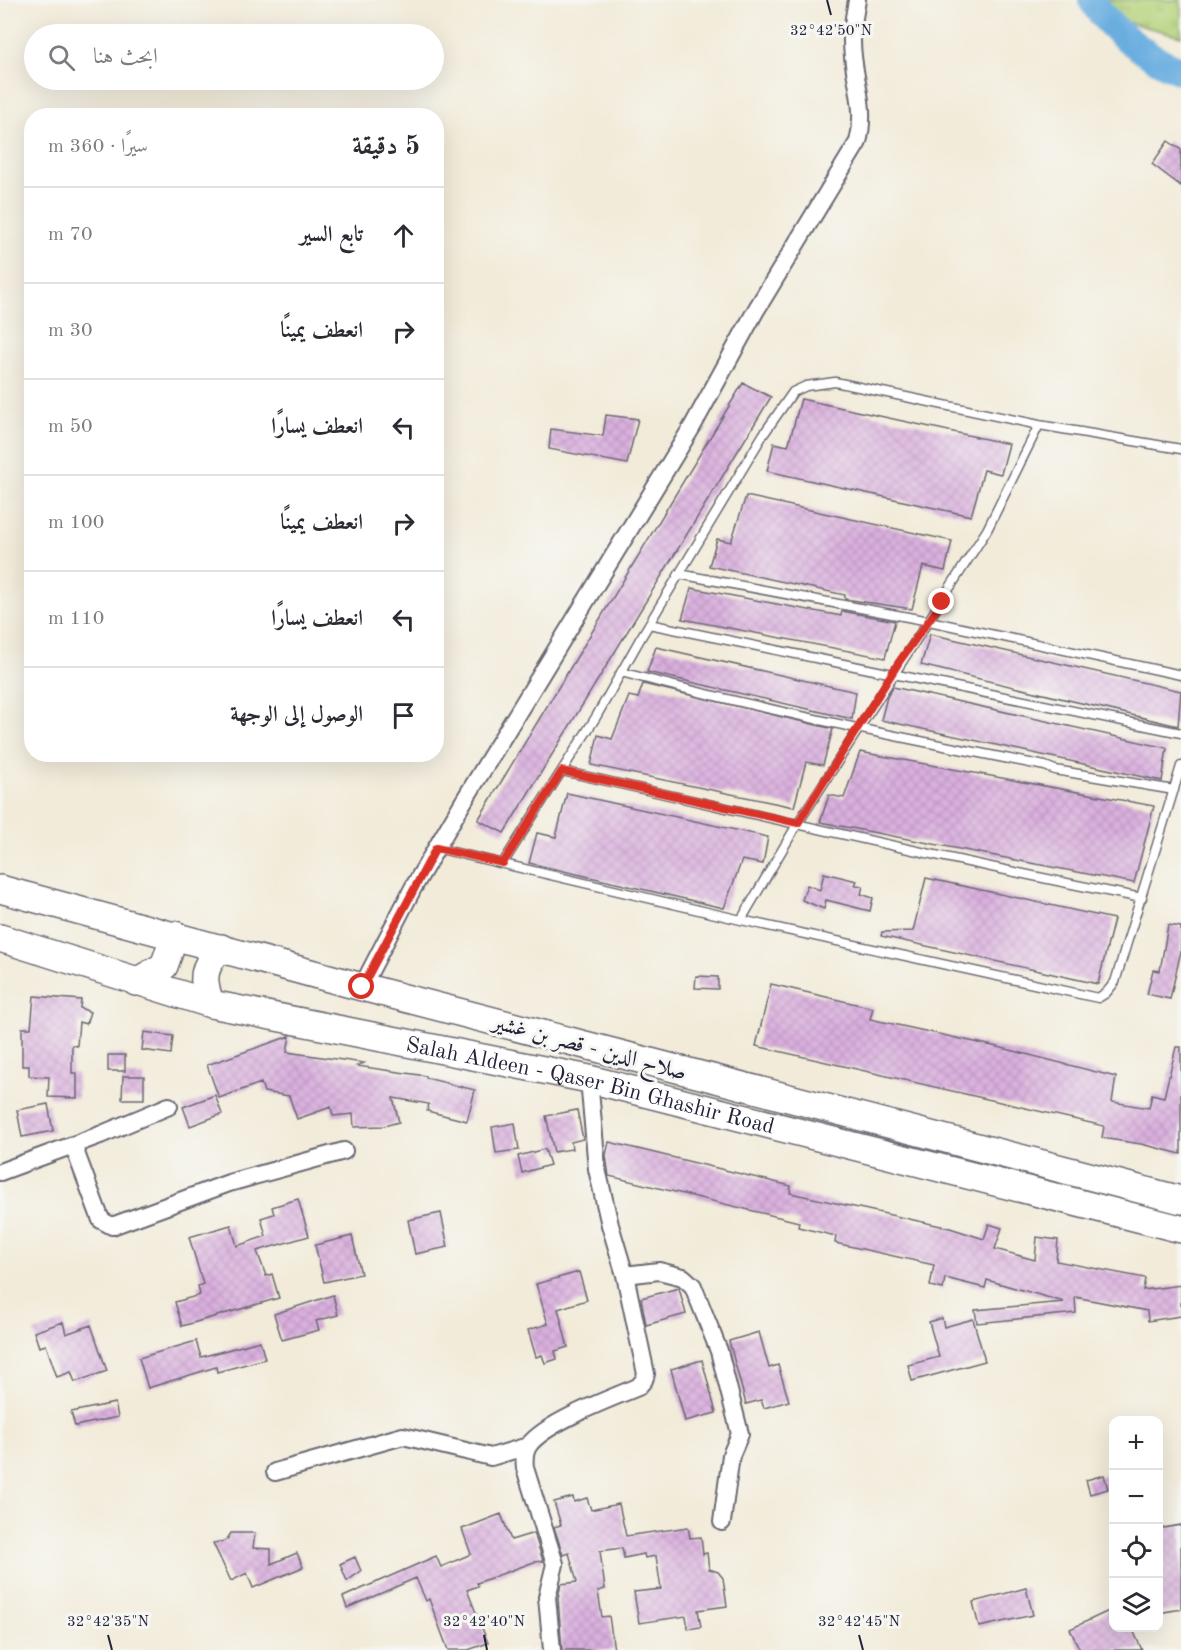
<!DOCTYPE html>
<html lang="ar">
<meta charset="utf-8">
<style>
:root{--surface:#fff;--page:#f2f2f3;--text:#2b2b33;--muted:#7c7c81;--line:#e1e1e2}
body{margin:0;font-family:"Old Standard TT",Amiri,serif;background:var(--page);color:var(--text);direction:rtl}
.controls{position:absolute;right:18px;bottom:18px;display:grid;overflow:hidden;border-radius:12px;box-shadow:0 6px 24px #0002}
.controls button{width:54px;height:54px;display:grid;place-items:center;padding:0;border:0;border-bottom:2px solid var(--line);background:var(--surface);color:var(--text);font:30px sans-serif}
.stop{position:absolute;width:18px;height:18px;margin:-14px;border:4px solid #d93025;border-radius:50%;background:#fff}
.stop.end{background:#d93025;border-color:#fff;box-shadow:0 2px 6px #0008}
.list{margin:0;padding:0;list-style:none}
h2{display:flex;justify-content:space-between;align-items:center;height:78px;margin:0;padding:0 24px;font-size:26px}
h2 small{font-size:20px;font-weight:400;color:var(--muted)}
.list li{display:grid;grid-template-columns:39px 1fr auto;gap:18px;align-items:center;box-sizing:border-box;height:96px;padding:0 24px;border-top:2px solid var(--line)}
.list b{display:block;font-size:22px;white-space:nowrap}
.list em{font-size:20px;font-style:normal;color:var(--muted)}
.icon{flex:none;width:33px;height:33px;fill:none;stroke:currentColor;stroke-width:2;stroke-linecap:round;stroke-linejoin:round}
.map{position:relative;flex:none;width:1181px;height:1650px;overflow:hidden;direction:ltr}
.search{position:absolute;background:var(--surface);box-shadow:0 6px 24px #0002;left:24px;top:24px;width:420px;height:66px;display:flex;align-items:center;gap:15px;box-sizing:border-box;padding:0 21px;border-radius:33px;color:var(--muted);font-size:22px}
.panel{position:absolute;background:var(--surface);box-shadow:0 6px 24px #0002;left:24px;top:108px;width:420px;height:654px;border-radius:24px;direction:rtl}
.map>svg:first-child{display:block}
.grass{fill:url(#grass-tufts);stroke:#6a7a5a;stroke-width:1.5}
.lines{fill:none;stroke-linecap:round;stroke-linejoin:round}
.river{stroke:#6baee0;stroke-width:28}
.building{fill:url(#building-cross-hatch)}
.service-casing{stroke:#6b6872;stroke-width:11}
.minor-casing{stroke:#6b6872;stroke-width:20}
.trunk-casing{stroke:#6b6872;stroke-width:30}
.service{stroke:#fff;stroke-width:8}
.minor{stroke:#fff;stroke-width:16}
.trunk{stroke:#fff;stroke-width:27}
.route{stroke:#d93025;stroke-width:8}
.ticks{fill:none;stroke:#22223b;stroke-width:2}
.labels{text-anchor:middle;stroke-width:6;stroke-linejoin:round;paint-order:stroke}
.street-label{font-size:22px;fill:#22223b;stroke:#f6f6f2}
.ticks-label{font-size:15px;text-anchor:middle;fill:#22223b;stroke:#f6f6f2;stroke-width:6;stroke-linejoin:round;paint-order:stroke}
</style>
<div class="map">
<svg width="1181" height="1650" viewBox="0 0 1181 1650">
<defs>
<pattern id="grass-tufts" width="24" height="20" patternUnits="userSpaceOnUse" patternTransform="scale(1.5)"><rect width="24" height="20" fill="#b3d178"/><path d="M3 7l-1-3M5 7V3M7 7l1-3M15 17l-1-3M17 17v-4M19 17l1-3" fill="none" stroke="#9ab369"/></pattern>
<pattern id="building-cross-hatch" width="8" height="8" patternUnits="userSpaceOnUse" patternTransform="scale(1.5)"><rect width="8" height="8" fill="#dab0de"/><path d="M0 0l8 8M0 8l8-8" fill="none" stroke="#bb97bf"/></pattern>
</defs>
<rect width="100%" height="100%" fill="#f6f6f2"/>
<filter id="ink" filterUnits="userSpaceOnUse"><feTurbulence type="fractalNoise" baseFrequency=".0167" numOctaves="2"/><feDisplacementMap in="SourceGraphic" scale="12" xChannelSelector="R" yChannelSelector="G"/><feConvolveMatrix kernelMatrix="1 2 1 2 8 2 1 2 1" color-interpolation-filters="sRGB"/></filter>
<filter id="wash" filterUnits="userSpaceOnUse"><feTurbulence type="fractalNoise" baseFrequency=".008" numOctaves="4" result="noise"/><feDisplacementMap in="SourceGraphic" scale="24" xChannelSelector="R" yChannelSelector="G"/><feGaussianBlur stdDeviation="1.35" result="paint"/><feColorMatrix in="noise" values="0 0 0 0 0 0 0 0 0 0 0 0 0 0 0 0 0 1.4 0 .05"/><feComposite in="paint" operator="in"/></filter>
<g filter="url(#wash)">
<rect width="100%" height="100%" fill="#f2ebd9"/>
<path class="grass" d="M1094 0H1181V36L1103 16Z"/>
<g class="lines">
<path class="river" d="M1092 0C1109 30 1149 58 1181 71"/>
</g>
<g id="blocks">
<path class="building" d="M1168 141 1181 150V186L1152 164Z
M743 383 771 397 504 833 478 820Z
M801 399 1009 444 1001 474 984 470 971 516 767 471 774 443 788 446Z
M606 415 638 419 627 464 549 449 551 429 603 436Z
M746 496 952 541 945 571 923 566 912 609 845 599V595L709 566 717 539 731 542Z
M691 588 841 616 842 611 895 621 885 658 682 619Z
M930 634 1181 691 1178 726 921 665Z
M656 647 856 692 852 719 647 672Z
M643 684 833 729 823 765 806 762 794 807 591 765 598 735 612 739 629 696 638 698Z
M893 687 1167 748 1162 781 881 720 887 697Z
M860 752 1154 806 1134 883 820 822 829 795 844 798Z
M567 793 768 837 763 864 742 860 724 908 529 863 537 833 556 837Z
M824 873 857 881 855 885 863 886 861 894 873 898 870 911 826 900 824 909 802 900 807 885 820 890Z
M926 878 1114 919 1098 984 881 936 882 932 913 931Z
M1168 925 1181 927V951L1170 999 1147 994 1153 970 1160 971Z
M696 976 718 977V989L695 988Z
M771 984 873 1008 870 1019 1002 1048 1116 1077 1112 1102 1149 1108 1152 1094 1164 1097 1176 1047H1181V1154L1141 1144 1102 1138 1104 1126 756 1046Z
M34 996 81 1000 80 1008 90 1012 86 1024 79 1022 77 1046 72 1045V1073H77V1098L48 1097 49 1077 29 1076V1066H22V1028H31Z
M144 1032 173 1036 171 1054 142 1050Z
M290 1036 287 1052 364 1063 357 1066 426 1076V1078L475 1090 467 1121 427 1111 429 1104 393 1098 399 1122 384 1126 354 1127 353 1114 333 1116 331 1107 297 1119 289 1096 264 1092 261 1083 219 1098 207 1065Z
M108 1055H125V1071H108Z
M123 1076H144V1099H122Z
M215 1095 222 1114 190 1126 183 1107Z
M48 1104 53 1131 22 1137 17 1110Z
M577 1110 583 1139 571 1142 572 1149 554 1152 546 1116Z
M515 1123 519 1150 496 1153 492 1127Z
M609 1142 791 1186 790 1193 950 1228 984 1239 989 1224 1002 1228 995 1249 1035 1260 1037 1237 1058 1240 1056 1261 1145 1278 1143 1290 1181 1285V1316L1148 1321 1147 1311 1075 1297 1076 1313 977 1323 975 1310 1064 1302 987 1280 985 1288 945 1278 943 1289 930 1286 934 1265 835 1243 836 1236 798 1227 799 1222 609 1176 606 1155Z
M545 1149 550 1165 522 1173 518 1156Z
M298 1199 309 1236 257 1251 266 1276 272 1274 279 1298 182 1326 175 1302 200 1295 198 1286 203 1284 189 1237 231 1225 237 1246 266 1236 261 1218 274 1214 272 1207Z
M441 1213 448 1247 415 1254 408 1220Z
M352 1236 361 1274 324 1282 315 1245Z
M579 1272 587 1300 558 1309 568 1347 555 1351 557 1359 545 1363 542 1355 536 1357 528 1330 548 1324 536 1284Z
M679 1288 686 1314 646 1325 641 1298Z
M333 1295 338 1315 316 1321 319 1330 282 1340 274 1314Z
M942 1318 944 1327 973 1319 985 1361 912 1381 908 1365 939 1357 929 1322Z
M63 1322 66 1334 91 1325 107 1371 75 1382 71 1372 57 1377 46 1345 39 1347 34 1332Z
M759 1332 769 1368 778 1365 789 1401 764 1408 761 1400 746 1404 729 1341Z
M196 1341 201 1357 260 1341 265 1359 217 1372 216 1367 148 1388 139 1358Z
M702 1360 716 1413 685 1421 671 1369Z
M115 1403 118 1417 75 1426 71 1412Z
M1104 1475 1108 1489 1090 1494 1086 1480Z
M573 1497 574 1502 587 1498 591 1510 619 1504 626 1536 688 1527 690 1538 701 1537 703 1554 707 1553 709 1569 718 1572 723 1578 727 1606 698 1610 701 1627 688 1629 686 1616 639 1623 634 1592 661 1589 656 1556 645 1558 644 1554 624 1558 622 1548 600 1551 605 1589 598 1591 602 1617 609 1616 614 1650H562L558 1598 561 1584 577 1582 569 1553 563 1555 554 1527 561 1525 554 1502Z
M501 1514 511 1540 534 1533 543 1561 534 1562 477 1583 478 1586 467 1590 488 1643 468 1650H448L429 1599 426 1601 416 1578 347 1608 343 1597 436 1556 441 1567 471 1554 462 1529Z
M1181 1525V1609L1158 1613V1529Z
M231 1533H255L253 1548 271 1549V1564L297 1553 303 1567 253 1588 247 1573 231 1581 213 1543 226 1541Z
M355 1557 361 1571 347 1581 340 1564Z
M1026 1588 1033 1615 979 1627 973 1602Z
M1113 1609V1628H1132L1142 1650H1080L1070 1629Z"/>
</g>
</g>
<g filter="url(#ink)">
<use href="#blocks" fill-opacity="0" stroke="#6b6872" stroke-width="1.5"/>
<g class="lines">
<g class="service-casing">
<path id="service" d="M679 574 929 621 1181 675
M649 624 1181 733
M621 672C761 710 903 738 1045 766L1055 770 1174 790
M562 771C755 814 948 860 1142 898
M436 848 741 920 798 823 987 530 1039 425
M503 863 596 717 640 639 763 435 793 392 806 386 835 382 1039 425 1181 449
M741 920 1098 998 1106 993 1115 982 1181 766"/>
</g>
<g class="minor-casing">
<path id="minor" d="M362 987 413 888 462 804 692 427 756 310 858 142C868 104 851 75 852 38 852 26 855 12 857 0
M73 1145 101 1220 112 1226 229 1183 344 1151
M0 1172 100 1135 169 1106
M625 1275 659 1271 683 1277 693 1286 719 1351 740 1434 731 1455 722 1522
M275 1472 403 1436 491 1457 528 1446
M552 1650 547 1597 555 1564 525 1468C524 1459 524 1452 529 1445 545 1423 611 1398 638 1387L644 1380 646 1374 625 1275 610 1225 597 1169 589 1079"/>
</g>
<g class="trunk-casing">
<g id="trunk">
<path d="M0 889 362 987 1181 1200"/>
<path id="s1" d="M0 938 211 1004 589 1079 1181 1229"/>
<path d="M136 982 164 966 175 935"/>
<path d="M211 1004C201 981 202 966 221 948"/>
</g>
</g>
<use href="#service" class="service"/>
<use href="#minor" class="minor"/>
<use href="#trunk" class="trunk"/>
</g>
</g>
<g class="lines" filter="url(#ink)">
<path class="route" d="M362 987 436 848 503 863 562 771 798 823 899 662 942 602"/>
</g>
<path class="ticks" d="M827 0 831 15M108 1635 112 1650M484 1635 487 1650M859 1635 863 1650"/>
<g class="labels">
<g class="street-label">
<text transform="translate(590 1046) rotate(15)" y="8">صلاح الدين - قصر بن غشير</text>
<text dy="8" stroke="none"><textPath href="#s1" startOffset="609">Salah Aldeen - Qaser Bin Ghashir Road</textPath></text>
</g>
</g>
<g class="ticks-label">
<text x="831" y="35">32°42'50"N</text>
<text x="108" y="1626">32°42'35"N</text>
<text x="484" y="1626">32°42'40"N</text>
<text x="859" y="1626">32°42'45"N</text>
</g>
</svg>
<div class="controls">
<button>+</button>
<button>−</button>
<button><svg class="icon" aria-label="locate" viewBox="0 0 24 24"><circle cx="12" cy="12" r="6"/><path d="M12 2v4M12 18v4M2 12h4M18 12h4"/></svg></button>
<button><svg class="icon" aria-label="layers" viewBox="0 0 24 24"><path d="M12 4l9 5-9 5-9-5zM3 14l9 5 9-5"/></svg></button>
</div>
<div class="stop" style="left:362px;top:987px"></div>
<div class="stop end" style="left:942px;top:602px"></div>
<div class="search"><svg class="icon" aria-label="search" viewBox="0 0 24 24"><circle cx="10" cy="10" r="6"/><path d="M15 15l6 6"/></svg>ابحث هنا</div>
<section class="panel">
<h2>5 دقيقة<small>سيرًا · 360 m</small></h2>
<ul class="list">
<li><svg class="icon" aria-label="ahead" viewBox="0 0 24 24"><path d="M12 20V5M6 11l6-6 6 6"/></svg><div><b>تابع السير</b></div><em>70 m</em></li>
<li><svg class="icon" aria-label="right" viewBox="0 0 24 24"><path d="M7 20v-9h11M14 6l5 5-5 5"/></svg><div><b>انعطف يمينًا</b></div><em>30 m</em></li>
<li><svg class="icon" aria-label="left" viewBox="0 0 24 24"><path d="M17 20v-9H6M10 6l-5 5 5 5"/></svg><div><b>انعطف يسارًا</b></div><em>50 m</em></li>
<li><svg class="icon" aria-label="right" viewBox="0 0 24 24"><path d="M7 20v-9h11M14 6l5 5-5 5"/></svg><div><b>انعطف يمينًا</b></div><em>100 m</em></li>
<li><svg class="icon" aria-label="left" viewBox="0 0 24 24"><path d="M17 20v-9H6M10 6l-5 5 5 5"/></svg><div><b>انعطف يسارًا</b></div><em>110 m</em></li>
<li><svg class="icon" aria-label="arrive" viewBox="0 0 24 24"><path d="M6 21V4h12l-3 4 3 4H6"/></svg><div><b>الوصول إلى الوجهة</b></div></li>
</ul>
</section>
</div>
